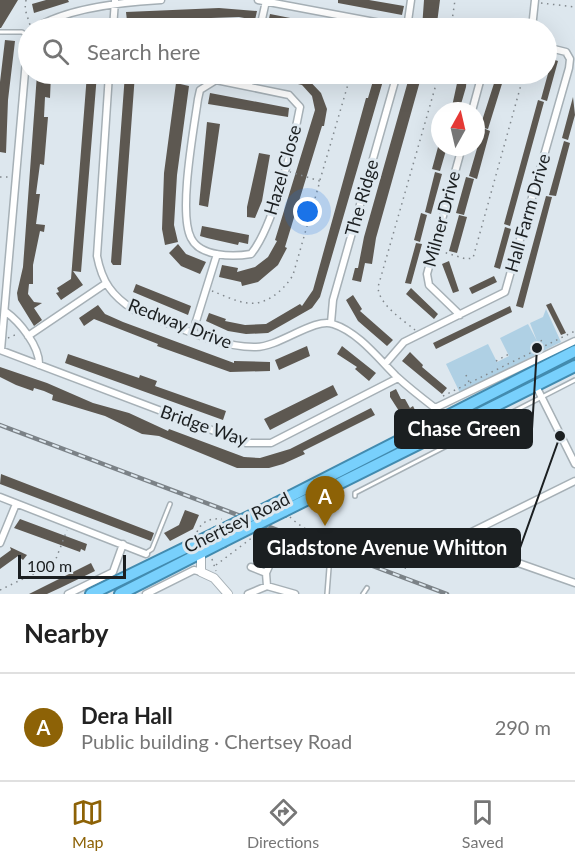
<!DOCTYPE html>
<meta charset="utf-8">
<style>
:root{--surface:#fff;--page:#f2f2f2;--text:#222;--muted:#767676;--line:#e0e0e0;--accent:#8d6206}
body{margin:0;font-family:Lato,sans-serif;background:var(--page);color:var(--text)}
.compass{position:absolute;left:431px;top:102px;width:54px;height:54px;border-radius:50%;background:var(--surface);box-shadow:0 6px 24px #0002;rotate:8deg}
.scale{position:absolute;left:18px;bottom:15px;width:108px;box-sizing:border-box;padding-left:6px;border:3px solid #1b1f21;border-top:0;font-size:16px;line-height:21px;white-space:nowrap;color:#1b1f21;-webkit-text-stroke:4px #dde7ee;paint-order:stroke}
.you{position:absolute;left:308px;top:212px;width:21px;height:21px;margin:-15px;border:4px solid #fff;border-radius:50%;background:#1a73e8;box-shadow:0 0 0 9px #1a73e833}
.badge{display:grid;place-items:center;width:39px;height:39px;border-radius:50%;background:var(--accent);color:#fff;font-size:20px;font-weight:700}
.pin{position:absolute;translate:-50% -50px;filter:drop-shadow(0 2px 3px #0008)}
.pin::after{content:'';position:absolute;top:32px;width:21px;height:18px;background:inherit;clip-path:polygon(0 0,100% 0,50% 100%)}
.list{margin:0;padding:0;list-style:none}
h2{display:flex;justify-content:space-between;align-items:center;height:78px;margin:0;padding:0 24px;font-size:26px}
h2 small{font-size:20px;font-weight:400;color:var(--muted)}
.list li{display:grid;grid-template-columns:39px 1fr auto;gap:18px;align-items:center;box-sizing:border-box;height:108px;padding:0 24px;border-top:2px solid var(--line)}
.list b{display:block;font-size:22px;white-space:nowrap}
.list p{margin:0;font-size:20px;white-space:nowrap;color:var(--muted)}
.list em{font-size:20px;font-style:normal;color:var(--muted)}
.icon{flex:none;width:33px;height:33px;fill:none;stroke:currentColor;stroke-width:2;stroke-linecap:round;stroke-linejoin:round}
.map{position:relative;flex:none;width:575px;height:594px;overflow:hidden}
.search{position:absolute;background:var(--surface);box-shadow:0 6px 24px #0002;left:18px;right:18px;top:18px;height:66px;display:flex;align-items:center;gap:15px;box-sizing:border-box;padding:0 21px;border-radius:33px;color:var(--muted);font-size:22px}
.sheet{height:186px;background:var(--surface)}
nav{display:flex;justify-content:space-around;align-items:center;box-sizing:border-box;height:84px;border-top:2px solid var(--line);background:var(--surface);font-size:16px;color:var(--muted)}
nav a{display:grid;justify-items:center;gap:3px}
nav .on{color:var(--accent)}
.map>svg:first-child{display:block}
.green{fill:#afd0e4}
.building{fill:#5d5851}
.lines{fill:none;stroke-linecap:round;stroke-linejoin:round}
.service-casing{stroke:#a6b0b6;stroke-width:6}
.minor-casing{stroke:#a6b0b6;stroke-width:9}
.tertiary-casing{stroke:#a6b0b6;stroke-width:10}
.trunk-casing{stroke:#428baf;stroke-width:14}
.path{stroke:#81888d;stroke-width:1.5;stroke-dasharray:1.5 4.5;stroke-linecap:butt}
.service{stroke:#fff;stroke-width:3}
.minor{stroke:#fff;stroke-width:6}
.tertiary{stroke:#fff;stroke-width:8}
.trunk{stroke:#78d0fc;stroke-width:10}
.rail-casing{stroke:#7b8287;stroke-width:4.5}
.rail{stroke:#dde7ee;stroke-width:2;stroke-dasharray:7;stroke-linecap:butt}
.trunk-bridge-casing{stroke:#428baf;stroke-width:14;stroke-linecap:butt}
.trunk-bridge{stroke:#78d0fc;stroke-width:10}
.labels{text-anchor:middle;stroke-width:6;stroke-linejoin:round;paint-order:stroke}
.street-label{font-size:18px;fill:#1b1f21;stroke:#dde7ee}
.leader{fill:none;stroke:#1b1f21;stroke-width:2}
.callout-dot{fill:#1b1f21;stroke:#dde7ee;stroke-width:2}
.callout{fill:#1b1f21;stroke:#1b1f21;stroke-width:2}
.callout-label{font-size:20px;text-anchor:middle;font-weight:bold;fill:#fff}
</style>
<div class="map">
<svg width="575" height="594" viewBox="0 0 575 594">
<rect width="100%" height="100%" fill="#dde7ee"/>
<path class="green" d="M546 309 561 342 460 393 446 364 488 344 497 362 509 356 500 338 528 324 537 341 530 323 543 317Z"/>
<path class="building" d="M0 0H18L1 28H0Z
M46 0H68L69 2 34 13 32 4Z
M338 0H369L404 6 402 15 338 3Z
M424 0H440L437 23 433 28H422Z
M219 8 257 11 255 20 239 17 127 21 126 12Z
M270 14 331 26V28H300L268 23Z
M107 18 106 28H76V26Z
M5 40 15 41 8 100 6 153 0 152V82Z
M552 59 558 61 547 101 541 99Z
M37 74H51L50 98 45 97 44 117H48L44 165 40 164 36 194H40L36 224 45 225 44 232 40 231 33 265V284H29L28 294 34 302 42 303 34 308 42 320 34 326 18 300 17 293 23 267Z
M87 74H97L81 272 73 271 83 285 61 300 56 293 59 292 57 288 71 279Z
M125 74H135L121 265H113L111 262Z
M266 74H303L321 93 327 109 324 126H322L285 247 287 248 278 265 258 282 242 286 241 282 219 277 222 265 238 268 237 272 255 267 268 257 277 241 275 240 315 110 312 96 302 85 265 76Z
M375 74H385L320 297 312 308 268 333 246 334 228 331 206 321 209 313 226 319 225 321 245 325 266 324 300 304 302 306 313 290 366 98H368Z
M410 74H422L376 238 372 264 365 263 361 282 352 280 355 268H358L364 237Z
M459 74H467L466 87 459 111H451Z
M497 74H505L488 129 480 127Z
M176 83 189 86 177 175 174 225 178 242 165 245 162 229 164 173Z
M210 93 289 108 288 117 208 104Z
M573 97 575 115 568 140 562 138Z
M538 100 544 102 510 226 504 224Z
M207 122 220 124 208 207 199 205Z
M483 128 490 131 477 179 469 176Z
M564 141 570 143 556 196 549 195Z
M438 147H447L440 171 432 169Z
M259 153 270 155 262 201 255 218 247 217V207Z
M435 172 442 174 431 214 425 212Z
M466 177 474 179 464 215 456 213Z
M546 196 552 197 523 308 516 306Z
M421 213 427 215 420 242 414 240Z
M459 215 467 217 457 253 449 251Z
M202 226 249 235 248 244 239 242 238 245 207 238 200 236Z
M505 227 511 229 500 269 494 267Z
M416 243 422 244 411 284 405 283Z
M178 244 186 254 206 262 200 274 181 266 169 253Z
M449 261 459 291 453 293 442 264Z
M494 276 497 282 472 294 469 288Z
M136 284 191 306 188 315 133 292Z
M411 288 438 314 434 319 406 294Z
M353 295 362 309 360 311 393 340 387 346 358 321 346 300Z
M551 303 566 333 561 335 546 305Z
M98 305 105 314 123 322 234 363V361L270 362V371L230 372 157 346 158 344 94 319 84 326 79 318Z
M510 306 512 312 436 349 433 343Z
M307 346 310 356 279 370 275 360Z
M342 346 376 373 369 381 355 369 357 367 337 354Z
M410 352 423 365 422 367 447 388 442 394 402 361Z
M68 354 139 378 140 375 157 381 155 386 226 411 223 420 65 363Z
M0 367 47 383 93 403 129 413 168 431 169 429 244 457 260 458 290 449 371 408 375 415 303 451 305 454 283 464 269 468H237L159 436 142 434 105 416 52 400 53 395 44 391 34 388 33 391 16 385 0 377Z
M333 385 338 395 270 430 264 419Z
M396 389 401 399H405L410 408 413 406 417 414 407 418 402 409 399 411 390 397V392Z
M1 474 154 533 151 541 0 484Z
M185 510 199 515 193 529 170 541 164 533 179 525Z
M20 519 87 544 85 551 81 549 80 552 14 528Z
M10 547 27 555 23 560 18 556 0 569V558L11 550Z
M91 563 95 571 60 588 47 594H29Z"/>
<g class="lines">
<g class="service-casing">
<path id="service" d="M0 32H22L28 36
M355 496V493L575 380
M146 553 152 549 170 504
M270 564 281 548
M327 594 329 568
M363 594 367 588"/>
</g>
<g class="minor-casing">
<path id="minor" d="M258 0 407 28
M35 28C68 8 123 2 161 0
M113 28 115 1
M260 28 266 1
M407 28 411 0
M532 28 535 0
M109 74 97 256C102 282 112 296 134 310 170 323 218 348 256 347 279 347 315 317 333 324 358 332 378 358 396 376 408 387 422 398 435 408L575 341
M216 80 289 95 300 107C293 144 274 226 251 254 233 257 200 257 191 238 178 213 194 128 198 99L200 90Z
M249 85 251 74
M472 111 482 74
M6 312C20 322 40 347 39 365
M460 315 429 285 427 274 462 147
M331 323 333 300 397 74
M193 331 217 254
M28 336 105 284
M0 350 246 443H271L398 378
M1 350 28 37
M385 364 404 342 505 292 569 68 570 59 566 52 546 47
M536 386 575 464
M0 497 146 554
M466 537 473 547 575 583
M0 543 16 504
M413 561 575 481
M251 567 266 573 267 586
M266 573 270 564
M68 594 113 572 123 544
M146 594 194 570 201 572
M248 594 267 586 295 594"/>
</g>
<g class="tertiary-casing">
<path id="tertiary" d="M201 552V572L214 578 228 594"/>
</g>
<g class="trunk-casing">
<path id="trunk" d="M277 503 575 351
M284 511 575 366
M91 594 216 533
M120 594 222 542"/>
</g>
<path class="path" d="M26 0 25 9 30 25
M541 3 575 7
M451 28 455 0
M0 177H8
M320 180 351 74
M440 251 466 259 473 258 524 74
M212 291C223 295 236 302 248 303 266 306 285 289 293 275L320 181 290 172
M415 330C402 319 379 305 378 287L439 74
M8 338 17 334
M541 340 543 345
M536 342 539 347
M496 361 509 354
M466 375 469 382
M443 396 575 331
M290 517C313 540 375 557 408 569L409 567
M197 532C202 521 210 518 222 519
M212 559 216 571
M216 565 253 537
M0 590 54 564 67 530"/>
<use href="#service" class="service"/>
<use href="#minor" class="minor"/>
<use href="#tertiary" class="tertiary"/>
<use href="#trunk" class="trunk"/>
<g class="rail-casing">
<path id="rail" d="M0 425 447 594"/>
</g>
<use href="#rail" class="rail"/>
<g class="trunk-bridge-casing">
<path id="trunk-bridge" d="M216 533 277 503
M222 542 284 511"/>
</g>
<use href="#trunk-bridge" class="trunk-bridge"/>
</g>
<g class="labels">
<g class="street-label">
<text transform="translate(283 170) rotate(-74)" y="6">Hazel Close</text>
<text transform="translate(362 198) rotate(-74)" y="6">The Ridge</text>
<text transform="translate(528 213) rotate(-74)" y="6">Hall Farm Drive</text>
<text transform="translate(442 219) rotate(-75)" y="6">Milner Drive</text>
<text transform="translate(180 324) rotate(21)" y="6">Redway Drive</text>
<text transform="translate(204 426) rotate(19)" y="6">Bridge Way</text>
<text transform="translate(237 523) rotate(-26)" y="6">Chertsey Road</text>
</g>
</g>
<path class="leader" d="M537 348L532 429M560 436L520 548"/>
<g class="callout-dot">
<circle cx="537" cy="348" r="6"/>
<circle cx="560" cy="436" r="6"/>
</g>
<g class="callout">
<rect x="395" y="410" width="137" height="38" rx="6"/>
<rect x="254" y="529" width="266" height="38" rx="6"/>
</g>
<g class="callout-label">
<text x="464" y="436">Chase Green</text>
<text x="387" y="555">Gladstone Avenue Whitton</text>
</g>
</svg>
<svg class="compass" viewBox="-18 -18 36 36"><path d="M0-13l5 13h-10z" fill="#e53935"/><path d="M0 13l5-13h-10z" fill="#767676"/></svg>
<div class="scale">100 m</div>
<div class="you"></div>
<div class="pin badge" style="left:325px;top:526px">A</div>
<div class="search"><svg class="icon" aria-label="search" viewBox="0 0 24 24"><circle cx="10" cy="10" r="6"/><path d="M15 15l6 6"/></svg>Search here</div>
</div>
<section class="sheet">
<h2>Nearby<small></small></h2>
<ul class="list">
<li><span class="badge">A</span><div><b>Dera Hall</b><p>Public building · Chertsey Road</p></div><em>290 m</em></li>
</ul>
</section>
<nav>
<a class="on"><svg class="icon" aria-label="map" viewBox="0 0 24 24"><path d="M3 6l6-2 6 2 6-2v14l-6 2-6-2-6 2zM9 4v14M15 6v14"/></svg>Map</a>
<a><svg class="icon" aria-label="directions" viewBox="0 0 24 24"><path d="M12 3l9 9-9 9-9-9zM9 14v-3h6M13 9l2 2-2 2"/></svg>Directions</a>
<a><svg class="icon" aria-label="saved" viewBox="0 0 24 24"><path d="M7 4h10v16l-5-4-5 4z"/></svg>Saved</a>
</nav>
